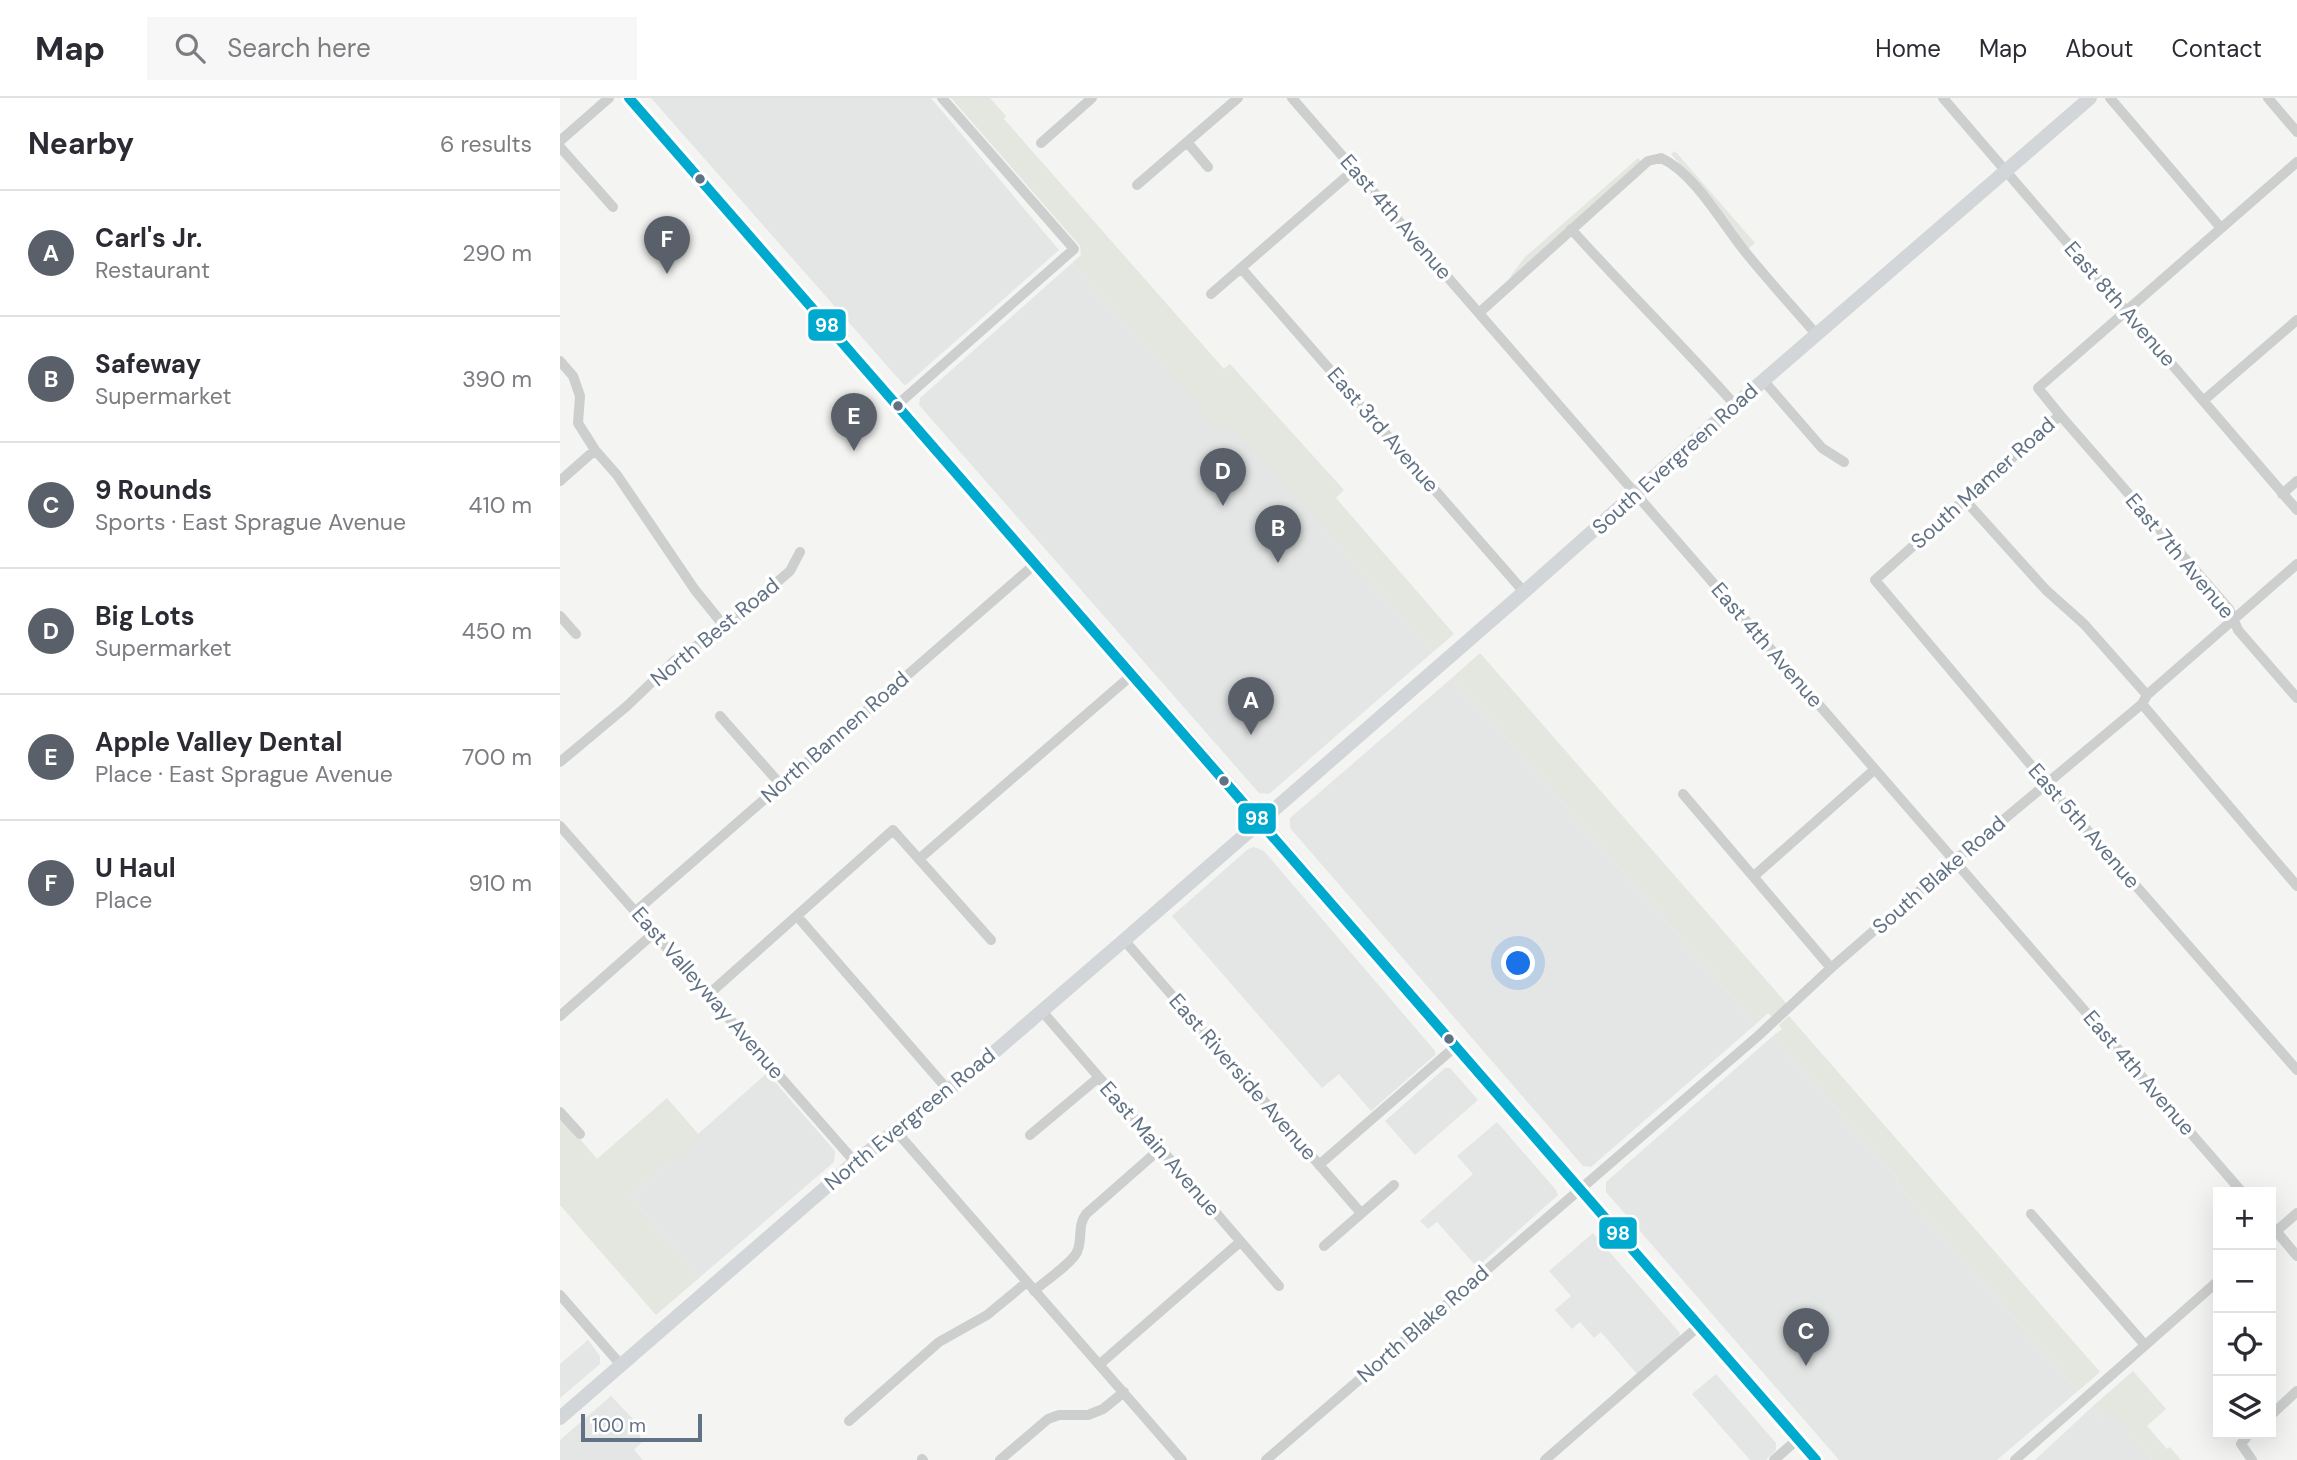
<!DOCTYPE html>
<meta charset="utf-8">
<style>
:root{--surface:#fff;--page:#f7f7f7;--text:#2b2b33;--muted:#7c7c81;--line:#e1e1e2;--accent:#5a6069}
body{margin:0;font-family:"DM Sans",sans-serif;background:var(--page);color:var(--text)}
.controls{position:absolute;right:21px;bottom:21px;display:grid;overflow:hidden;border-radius:0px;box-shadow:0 7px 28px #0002}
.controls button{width:63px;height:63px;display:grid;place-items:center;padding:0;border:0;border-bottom:2px solid var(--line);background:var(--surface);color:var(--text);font:35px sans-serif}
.scale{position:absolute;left:21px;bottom:18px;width:121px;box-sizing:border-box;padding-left:7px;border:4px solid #617285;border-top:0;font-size:19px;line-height:24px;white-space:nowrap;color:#617285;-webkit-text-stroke:5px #fff;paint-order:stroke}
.you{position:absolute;left:959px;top:866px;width:24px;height:24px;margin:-18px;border:5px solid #fff;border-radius:50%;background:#1a73e8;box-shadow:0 0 0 10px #1a73e833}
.badge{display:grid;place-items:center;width:46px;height:46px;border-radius:50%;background:var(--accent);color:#fff;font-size:23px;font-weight:700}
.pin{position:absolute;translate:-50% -58px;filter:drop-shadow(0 2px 4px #0008)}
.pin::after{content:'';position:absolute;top:37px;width:24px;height:21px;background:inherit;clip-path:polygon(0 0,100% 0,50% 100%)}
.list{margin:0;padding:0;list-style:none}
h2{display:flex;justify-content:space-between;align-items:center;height:91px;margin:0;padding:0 28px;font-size:30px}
h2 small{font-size:23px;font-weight:400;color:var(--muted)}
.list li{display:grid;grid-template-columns:46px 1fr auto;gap:21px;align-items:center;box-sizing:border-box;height:126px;padding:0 28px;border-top:2px solid var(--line)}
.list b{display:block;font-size:26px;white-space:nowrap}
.list p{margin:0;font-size:23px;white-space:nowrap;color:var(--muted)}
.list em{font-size:23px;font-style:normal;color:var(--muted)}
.icon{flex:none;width:38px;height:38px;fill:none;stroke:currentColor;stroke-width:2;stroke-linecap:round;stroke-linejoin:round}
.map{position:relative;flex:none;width:1737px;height:1362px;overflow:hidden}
header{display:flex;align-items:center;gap:42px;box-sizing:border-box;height:98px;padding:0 35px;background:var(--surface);border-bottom:2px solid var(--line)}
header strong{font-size:33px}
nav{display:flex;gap:38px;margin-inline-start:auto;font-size:24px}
.search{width:490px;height:63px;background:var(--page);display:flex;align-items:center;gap:18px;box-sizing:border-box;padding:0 24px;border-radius:0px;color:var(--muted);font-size:26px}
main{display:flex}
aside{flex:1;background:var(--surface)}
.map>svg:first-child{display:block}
.built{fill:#e4e6e5}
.green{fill:#e3e7e0}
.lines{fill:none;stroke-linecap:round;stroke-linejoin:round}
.minor{stroke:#cdcfcf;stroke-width:10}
.major{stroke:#d3d6d9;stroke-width:14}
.bus-1-casing{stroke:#fff;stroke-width:16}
.bus-1{stroke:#00a9ce;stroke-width:10}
.bus-dot{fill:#617285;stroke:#fff;stroke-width:2.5}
.labels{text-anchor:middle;stroke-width:7;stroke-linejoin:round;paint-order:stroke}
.street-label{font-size:21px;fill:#617285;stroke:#fff}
.line-badge{stroke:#fff;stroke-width:2.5}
.badge-label{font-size:19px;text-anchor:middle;font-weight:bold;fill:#fff}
</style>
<header>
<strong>Map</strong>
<div class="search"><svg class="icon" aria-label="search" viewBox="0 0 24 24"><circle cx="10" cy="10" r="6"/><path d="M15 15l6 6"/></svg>Search here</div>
<nav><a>Home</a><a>Map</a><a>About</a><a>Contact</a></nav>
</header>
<main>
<aside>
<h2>Nearby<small>6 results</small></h2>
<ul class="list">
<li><span class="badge">A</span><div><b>Carl's Jr.</b><p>Restaurant</p></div><em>290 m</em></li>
<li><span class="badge">B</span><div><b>Safeway</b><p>Supermarket</p></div><em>390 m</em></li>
<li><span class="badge">C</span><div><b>9 Rounds</b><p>Sports · East Sprague Avenue</p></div><em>410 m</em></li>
<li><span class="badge">D</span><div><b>Big Lots</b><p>Supermarket</p></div><em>450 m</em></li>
<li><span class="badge">E</span><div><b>Apple Valley Dental</b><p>Place · East Sprague Avenue</p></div><em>700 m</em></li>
<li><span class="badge">F</span><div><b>U Haul</b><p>Place</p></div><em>910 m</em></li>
</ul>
</aside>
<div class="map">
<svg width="1737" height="1362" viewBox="0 0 1737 1362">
<rect width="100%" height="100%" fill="#f4f4f2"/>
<path class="built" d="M91 0H371L499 152 347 286 344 287Z
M512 165 661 333 671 325 873 554 709 696 699 695 359 307 360 300Z
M893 579 1196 926 1031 1069 1023 1068 730 730V720Z
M694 749 704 753 875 953V957L811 1013 779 976 762 990 612 818 688 751Z
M1213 938 1338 1081 1336 1084 1518 1293 1437 1362H1279L1046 1094V1084Z
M885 970H890L918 1002 855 1057 825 1023Z
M207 975 275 1053 274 1064 139 1180 70 1098 139 1038 138 1036Z
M937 1024 996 1092 998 1097 917 1169 877 1124 868 1131 860 1123 913 1076 897 1058Z
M1033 1135 1120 1235 1119 1239 1078 1277 1041 1234 1034 1240 1020 1224 1012 1231 995 1212 1011 1198 989 1173Z
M28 1242 40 1258V1266L0 1300V1266Z
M1156 1276 1216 1345V1352L1206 1362H1190L1132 1296Z
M51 1298 74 1322 82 1344 74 1352 83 1362H0V1342Z
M1532 1309 1542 1320 1550 1313 1592 1362H1475Z"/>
<path class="green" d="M391 0H430L446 18 444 21 664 271 670 266 784 392 776 400 894 536 873 554 671 326 661 334 512 165 521 157 520 148Z
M1115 53 1195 145 1188 151 1144 94 1111 56Z
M1078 60 1082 64 948 185 952 176 965 159Z
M920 555 1227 906 1212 919 1208 915 1196 926 893 579Z
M1229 918 1540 1274 1518 1293 1336 1084 1338 1081 1213 938 1222 931 1219 927Z
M107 1000 140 1038 70 1098 139 1180 96 1217 0 1107V1018L37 1061Z
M1573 1273 1606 1311 1587 1328 1607 1351 1610 1349 1621 1362H1592L1550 1314 1542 1320 1532 1309Z"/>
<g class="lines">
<path class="minor" d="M732 0 1682 1094
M1383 0 1737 412
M1550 0 1661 130
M1708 0 1737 34
M0 43 49 0
M627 44 648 69
M481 45 532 0
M0 49 53 109
M1737 64 1478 290 1500 317 1315 482 1486 685 1737 972
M577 87 678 0
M1011 131C1065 191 1122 247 1175 307
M681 170 964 494
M651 196 794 72
M920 214 1088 63 1101 60C1134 75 1160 122 1183 151 1206 180 1232 208 1256 236
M0 263 13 278 20 298 18 325 35 352 57 377 135 492 165 529
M1203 282 1262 350 1284 364
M1643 303 1737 222
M336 308 514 151 382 0
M1500 317 1669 511 1678 532 1737 600
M0 383 35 352
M1722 396 1737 383
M1404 401 1486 492 1524 526 1587 597
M0 518 16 536
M1582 606 1737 788
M160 618 221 687
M0 664 67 608 114 563 165 529 230 473 240 454
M1123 696 1271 870
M0 728 295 1064
M359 761 572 577
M1194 778 1314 672
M76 813 475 466
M237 818 388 992
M564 842 801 1115
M149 896 333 732 431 842
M481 912 719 1188
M0 918 94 835
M0 1014 20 1036
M335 1032 622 1362
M470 1037 538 980
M759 1067 896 948
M1471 1116 1585 1247
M1711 1127 1737 1158
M1713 1136 1737 1115
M764 1148 834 1087
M474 1193C485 1183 511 1166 517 1154 523 1141 517 1128 526 1116L600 1051
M0 1197 61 1267
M540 1266 680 1144
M1711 1317 1737 1293
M289 1323 379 1244 427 1217 467 1184
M1689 1336 1681 1346 1692 1362
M362 1361 363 1362
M440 1362 488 1321 499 1317H528L543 1311 564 1294
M706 1362 1198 938 1271 870 1394 763 1582 606 1587 597 1737 466
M985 1362 1140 1227
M1214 1362 1238 1341
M1455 1362 1658 1183"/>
<path class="major" d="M69 0 701 723 1256 1362
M0 1320 295 1064 410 975 562 844 964 494 1175 307 1530 0"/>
<g class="bus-1-casing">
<path id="bus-1" d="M69 0 1256 1362"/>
</g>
<use href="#bus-1" class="bus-1"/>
</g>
<g class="bus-dot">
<circle cx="140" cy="81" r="6"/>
<circle cx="338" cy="308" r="6"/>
<circle cx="664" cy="683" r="6"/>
<circle cx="889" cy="941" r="6"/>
</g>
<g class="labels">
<g class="street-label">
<text transform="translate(836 119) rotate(49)" y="7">East 4th Avenue</text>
<text transform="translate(1560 206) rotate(49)" y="7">East 8th Avenue</text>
<text transform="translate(823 332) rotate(49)" y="7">East 3rd Avenue</text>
<text transform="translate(1115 361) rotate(-42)" y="7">South Evergreen Road</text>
<text transform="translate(1423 385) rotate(-42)" y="7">South Mamer Road</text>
<text transform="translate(1620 458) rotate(50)" y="7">East 7th Avenue</text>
<text transform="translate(155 534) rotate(-39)" y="7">North Best Road</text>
<text transform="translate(1207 547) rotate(49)" y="7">East 4th Avenue</text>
<text transform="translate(275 639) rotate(-41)" y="7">North Bannen Road</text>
<text transform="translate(1524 728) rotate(49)" y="7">East 5th Avenue</text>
<text transform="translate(1379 777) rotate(-41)" y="7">South Blake Road</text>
<text transform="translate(148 895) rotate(49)" y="7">East Valleyway Avenue</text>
<text transform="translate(1579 975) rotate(49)" y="7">East 4th Avenue</text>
<text transform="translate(683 979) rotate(49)" y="7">East Riverside Avenue</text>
<text transform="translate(350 1021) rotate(-39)" y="7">North Evergreen Road</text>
<text transform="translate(600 1051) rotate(49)" y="7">East Main Avenue</text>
<text transform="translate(863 1226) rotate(-41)" y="7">North Blake Road</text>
</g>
</g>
<g class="line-badge">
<rect x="247" y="210" width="40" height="34" rx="7" fill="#00a9ce"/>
<rect x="677" y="704" width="40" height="33" rx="7" fill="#00a9ce"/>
<rect x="1038" y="1118" width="40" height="34" rx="7" fill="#00a9ce"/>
</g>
<g class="badge-label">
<text x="267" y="234">98</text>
<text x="697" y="727">98</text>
<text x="1058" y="1142">98</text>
</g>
</svg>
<div class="controls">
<button>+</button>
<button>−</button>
<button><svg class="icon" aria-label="locate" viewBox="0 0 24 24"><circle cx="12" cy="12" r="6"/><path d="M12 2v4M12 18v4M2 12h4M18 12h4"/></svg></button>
<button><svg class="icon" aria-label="layers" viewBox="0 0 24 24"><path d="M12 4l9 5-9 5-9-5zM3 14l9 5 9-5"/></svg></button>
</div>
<div class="scale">100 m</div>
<div class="you"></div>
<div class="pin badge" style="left:691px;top:637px">A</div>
<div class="pin badge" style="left:718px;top:465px">B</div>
<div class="pin badge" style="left:1246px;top:1268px">C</div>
<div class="pin badge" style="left:663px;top:408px">D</div>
<div class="pin badge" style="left:294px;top:353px">E</div>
<div class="pin badge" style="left:107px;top:176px">F</div>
</div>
</main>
